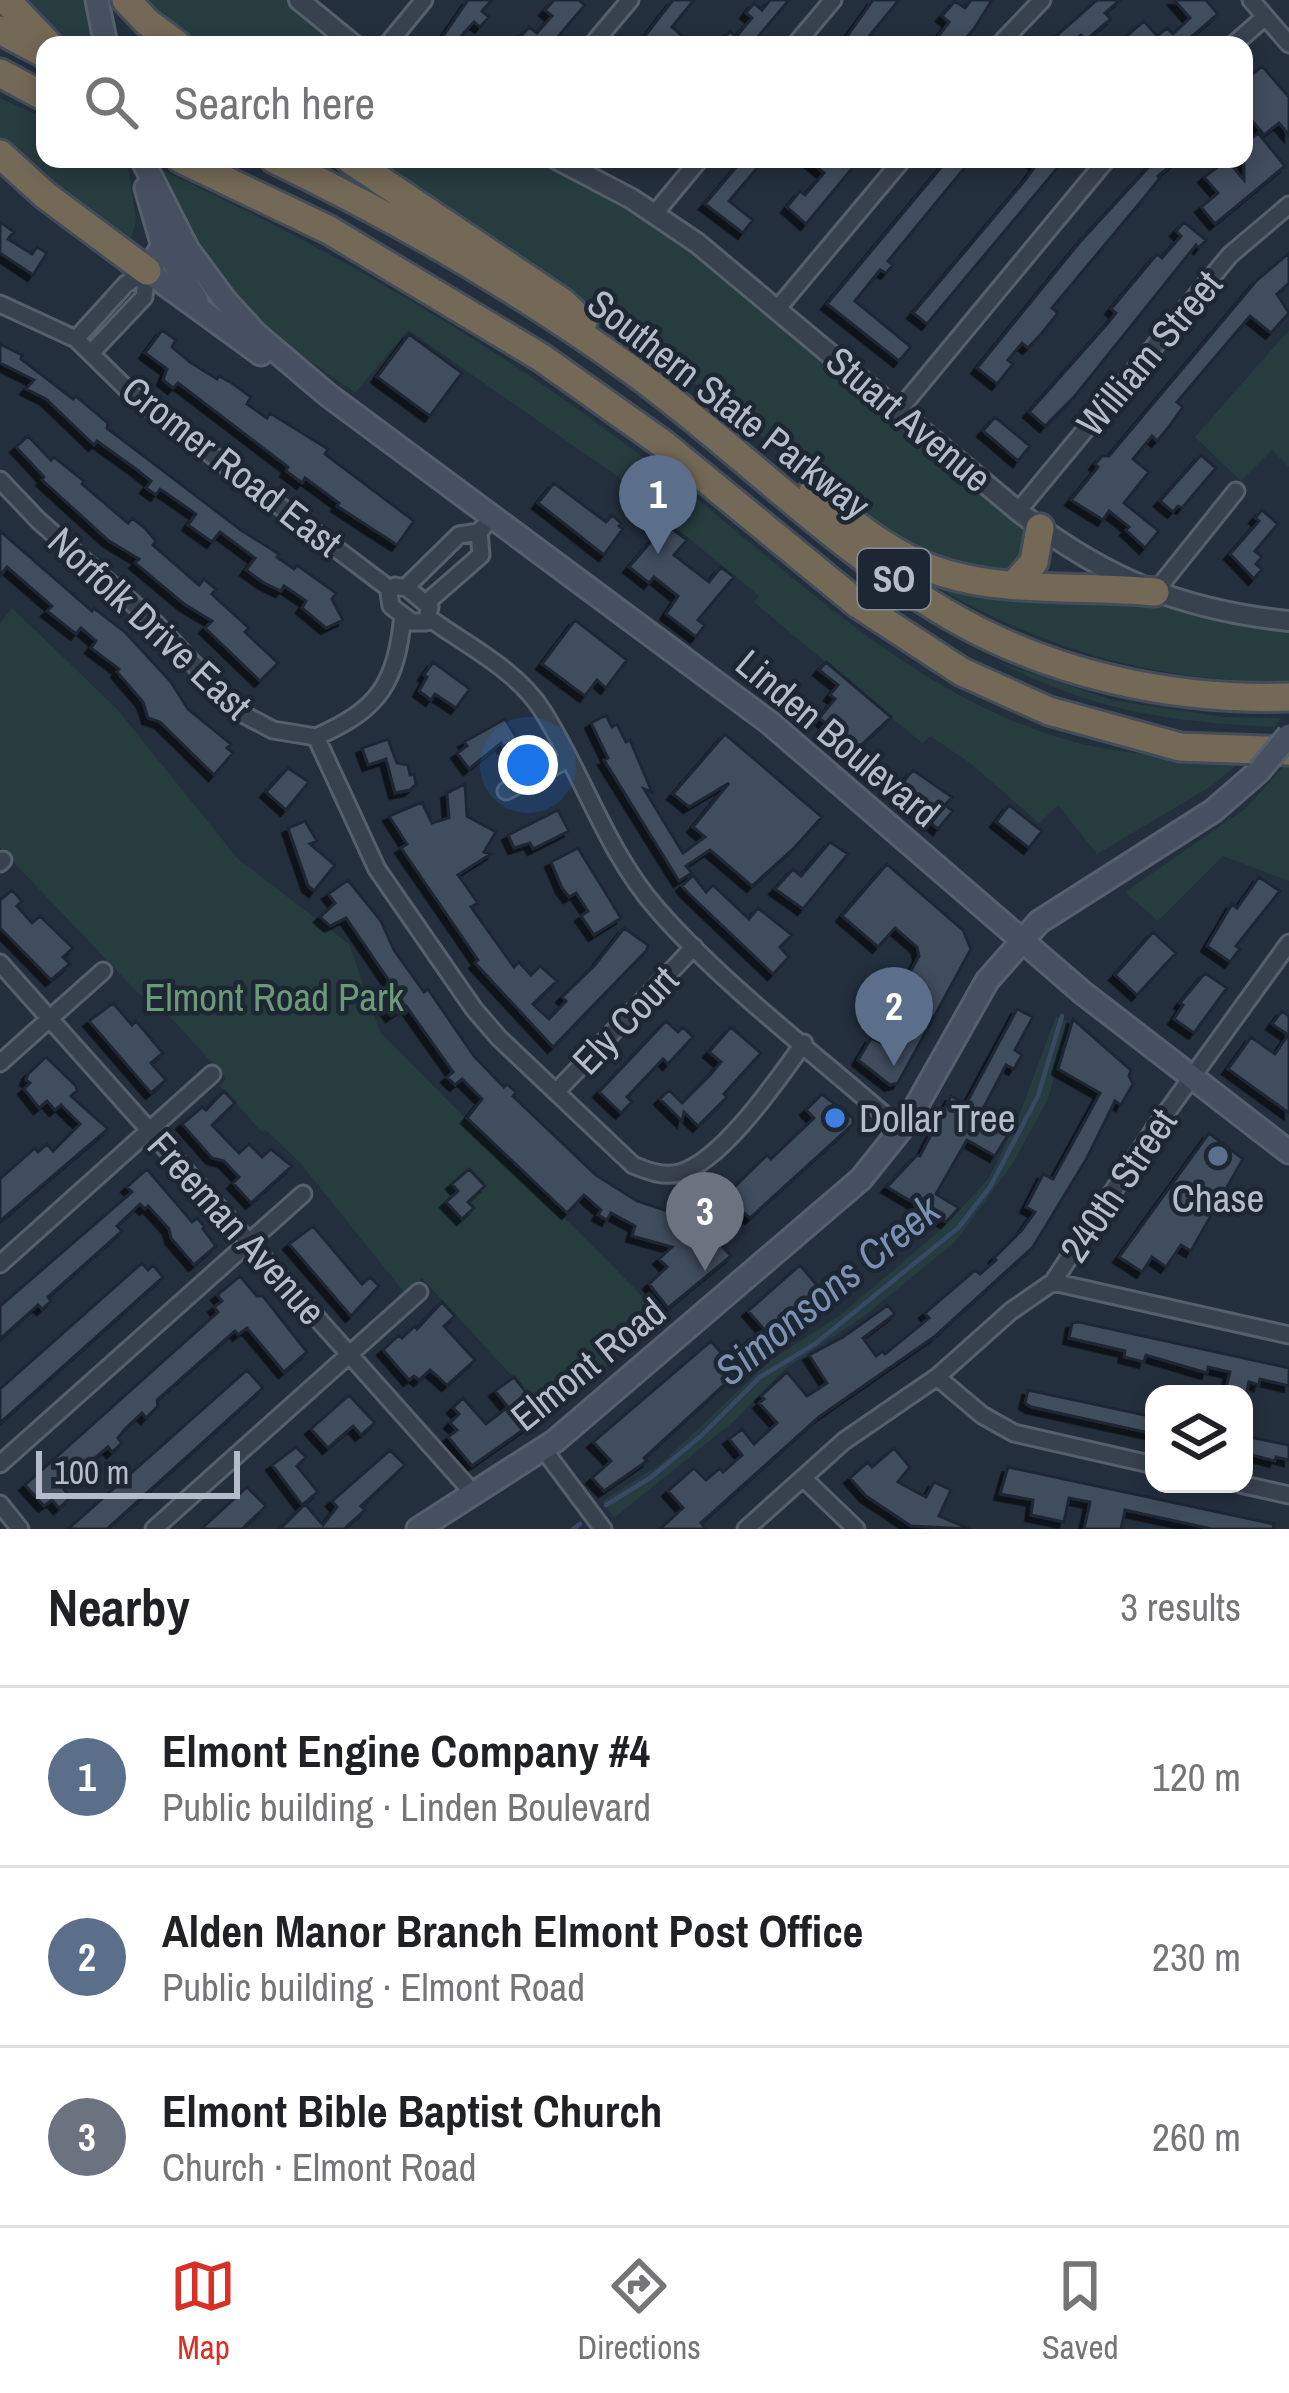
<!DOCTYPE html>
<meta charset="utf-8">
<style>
:root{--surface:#fff;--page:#f6f6f6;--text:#202124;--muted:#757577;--line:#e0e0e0;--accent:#d93025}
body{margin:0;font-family:"Archivo Narrow",sans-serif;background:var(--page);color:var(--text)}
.controls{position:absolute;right:36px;bottom:36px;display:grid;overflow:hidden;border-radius:24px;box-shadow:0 6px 18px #0003}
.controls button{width:108px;height:108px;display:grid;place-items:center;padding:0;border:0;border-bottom:3px solid var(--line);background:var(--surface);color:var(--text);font:60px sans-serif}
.scale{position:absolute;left:36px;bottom:30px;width:204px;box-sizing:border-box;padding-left:12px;border:6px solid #b5bcc9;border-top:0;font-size:33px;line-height:42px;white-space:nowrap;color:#b5bcc9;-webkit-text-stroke:9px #1d2633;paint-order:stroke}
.you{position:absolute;left:528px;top:765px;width:42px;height:42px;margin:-30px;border:9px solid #fff;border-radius:50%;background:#1a73e8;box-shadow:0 0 0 18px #1a73e833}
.badge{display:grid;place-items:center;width:78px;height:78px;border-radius:50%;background:var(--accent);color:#fff;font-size:39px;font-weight:700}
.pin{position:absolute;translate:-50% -99px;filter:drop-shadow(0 3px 6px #0008)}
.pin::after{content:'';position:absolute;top:63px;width:42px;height:36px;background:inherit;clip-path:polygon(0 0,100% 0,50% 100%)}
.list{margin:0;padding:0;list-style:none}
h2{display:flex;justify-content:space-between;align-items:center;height:156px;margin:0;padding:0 48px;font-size:51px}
h2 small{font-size:39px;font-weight:400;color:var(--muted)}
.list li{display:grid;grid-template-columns:78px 1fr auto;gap:36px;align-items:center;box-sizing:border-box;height:180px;padding:0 48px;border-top:3px solid var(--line)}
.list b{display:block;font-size:45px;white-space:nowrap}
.list p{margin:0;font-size:39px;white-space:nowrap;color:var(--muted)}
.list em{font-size:39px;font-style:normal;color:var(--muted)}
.icon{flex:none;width:66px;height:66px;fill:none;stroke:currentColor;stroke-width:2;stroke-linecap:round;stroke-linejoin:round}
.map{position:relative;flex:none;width:1289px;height:1529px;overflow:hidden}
.search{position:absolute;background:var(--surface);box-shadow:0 6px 18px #0003;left:36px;right:36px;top:36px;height:132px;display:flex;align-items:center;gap:30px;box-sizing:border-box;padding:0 42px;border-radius:24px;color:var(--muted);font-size:45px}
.sheet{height:696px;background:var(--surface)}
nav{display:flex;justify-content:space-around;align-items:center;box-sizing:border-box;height:168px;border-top:3px solid var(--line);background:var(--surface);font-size:33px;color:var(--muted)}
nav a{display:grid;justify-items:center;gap:6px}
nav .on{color:var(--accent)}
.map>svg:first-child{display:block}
.green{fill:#263c3f}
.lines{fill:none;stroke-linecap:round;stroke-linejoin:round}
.stream{stroke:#394965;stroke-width:4.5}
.building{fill:#414d5d;stroke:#1f2835;stroke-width:3;filter:url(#shadow)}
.minor-casing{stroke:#565f6c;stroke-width:21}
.tertiary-casing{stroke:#565f6c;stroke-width:24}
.secondary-casing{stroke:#565f6c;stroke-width:27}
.motorway-casing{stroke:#434c59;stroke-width:33}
.minor{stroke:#38414e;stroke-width:15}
.tertiary{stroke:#38414e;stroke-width:18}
.secondary{stroke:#475061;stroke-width:21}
.motorway{stroke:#746956;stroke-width:27}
.secondary-bridge-casing{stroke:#565f6c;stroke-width:27;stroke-linecap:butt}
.secondary-bridge{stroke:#475061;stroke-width:21}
.shop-dot{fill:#3f7fe0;stroke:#1d2633;stroke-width:4.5}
.service-dot{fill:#5c6f8a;stroke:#1d2633;stroke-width:4.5}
.labels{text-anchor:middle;stroke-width:9;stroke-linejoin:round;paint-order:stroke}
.shield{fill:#1d2633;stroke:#878f9c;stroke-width:3}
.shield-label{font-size:36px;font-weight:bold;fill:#b5bcc9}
.street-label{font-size:39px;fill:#b5bcc9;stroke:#1d2633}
.park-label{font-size:39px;fill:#6c9a78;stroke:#1d2633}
.poi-label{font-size:39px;fill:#b5bcc9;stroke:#1d2633;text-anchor:start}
.water-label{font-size:42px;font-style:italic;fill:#7c91b1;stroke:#1d2633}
</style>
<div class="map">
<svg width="1289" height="1529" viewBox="0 0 1289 1529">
<defs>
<filter id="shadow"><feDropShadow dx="-5.5" dy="5.5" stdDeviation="0" flood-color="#0009"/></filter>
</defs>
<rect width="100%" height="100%" fill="#242f3e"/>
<path class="green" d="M14 0H87L96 45C49 45 47 31 14 0Z
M133 0H287L342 45H191Z
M0 98 45 119V159H127L136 221 130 242 0 141Z
M368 159H540L618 199 687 245 1024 525 1031 537 1013 575 920 558 636 339Z
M157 168C305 236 450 318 583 413 627 445 671 477 713 512 822 602 931 702 1071 741 1126 756 1185 757 1242 761L1210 787 1097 854 1058 805 1039 823 970 763 930 736 922 743 754 602 759 596 651 507 654 502 408 330 355 393C322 369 286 346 256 319 210 278 181 223 157 168Z
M1289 330V467L1272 450 1241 481 1195 437Z
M931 577 1142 600 1233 624 1289 633V682C1152 681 1048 651 929 583Z
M12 608 117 709 238 859 349 944 380 1032 664 1318 548 1415 422 1278 405 1293 300 1163 266 1130 262 1132 220 1086 226 1078 173 1020 138 993 0 848V623Z
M998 662 1112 700 1223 717 1281 718 1274 727C1167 722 1094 711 998 662Z
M1289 761V881L1223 856 1158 921 1125 892 1245 809Z
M1056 1016 1069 1022 1048 1099 1013 1163 955 1242 863 1317 786 1368 734 1421 614 1518 603 1501 662 1463 771 1360 839 1316 942 1229 989 1178 1016 1124Z"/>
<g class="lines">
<path class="stream" d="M606 1505 650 1478 701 1436 760 1377 815 1344 958 1228 990 1187 1038 1096 1062 1016
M573 1529 580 1524"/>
</g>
<path class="building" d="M468 0H492L482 11 489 17 480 27 474 22 453 45H437Z
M554 0H579L585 5 551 45H514L529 27 537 33 552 16 545 10Z
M673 0H694L672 27 693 45H638Z
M770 0H789L751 45H718L730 31 736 37 752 18 746 13 754 3 762 10Z
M873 0H899L862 45H841Z
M971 0H992L974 29 960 45H932L949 22 942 16 955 1 965 8Z
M1097 0H1120L1105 13 1111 19 1086 40 1081 35 1069 45H1060L1054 38Z
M1174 0H1206L1218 14 1182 45H1116L1144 21 1157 36 1167 28 1173 34 1190 18Z
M1262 66 1289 97V135L1279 123 1264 135 1244 111V81Z
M1258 133 1285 166 1215 224 1201 207 1218 193 1204 177 1227 160 1244 180V144Z
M743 159H765L729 201 753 220 743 233 705 204Z
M807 159H823L831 165 836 159H860L806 224 787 207 800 191 805 195 824 173Z
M948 159H972L888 261 893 265 886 273 880 270 855 301 911 347 899 361 827 304Z
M1029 159H1065L927 324 913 313 1026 179 1036 165Z
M1156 159H1179L1158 176 1160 178 1144 198 1052 308 1058 313 1042 333 1028 348 1022 343 1008 360 1013 364 997 384 977 368 1079 243Z
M0 222 14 232 8 239 32 254 37 247 47 253 33 275 0 253Z
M1184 222 1206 240 1199 248 1196 245 1075 396 1045 426 1029 412 1108 323 1116 313 1111 309 1157 254 1162 258 1181 236 1176 231Z
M1289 253V283L1277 294 1289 313 1271 333 1250 316 1177 402 1183 407 1168 428 1157 441 1152 436 1133 459 1149 472 1124 503 1159 531 1145 548 1126 530 1129 527 1109 511 1103 520 1071 500 1098 467 1095 464 1102 456H1109L1257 280Z
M162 330 176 340 172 347 190 362 217 379 219 376 232 383 251 397 247 404 267 418 270 413 328 449 325 454 414 521 397 545 337 506 339 503 305 478 302 483 286 471 288 467 178 383 173 388 163 380 167 369 145 353Z
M409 334 462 373 430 416 377 377Z
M0 344 22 355 21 359 73 399 76 396 108 423 107 428 241 530 279 554 277 557 294 569 297 565 336 593 332 599 343 620 326 628 302 608 306 601 284 586 281 591 264 583 246 570 255 558 220 532 212 542 188 525 196 514 160 489 156 495 146 488 151 481 136 469 97 441 94 445 46 399 26 389 34 380 0 363Z
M995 417 1030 446 1018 461 983 431Z
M28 436 51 460 54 457 84 481 82 484 128 523 132 518 145 528 156 541 153 545 199 585 204 579 216 589 212 594 249 628 245 632 278 663 260 681 205 628 212 621 184 604 135 563 139 559 109 541 42 480 44 477 16 447Z
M1201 455 1216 468 1182 508 1178 506 1173 512 1160 501Z
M554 483 606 522 612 515 621 523 619 526 623 529 604 555 538 503Z
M1262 510 1278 524 1255 551 1262 557 1256 564 1262 569 1254 579 1230 554 1259 521 1255 518Z
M666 524 687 540 674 555 709 582 721 567 734 577 698 620 705 625 696 637 666 614 678 596 654 577 649 583 629 567Z
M0 531 92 611 94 608 125 632 171 682 188 709 231 744 227 748 233 753 214 775 160 722 148 718 143 702 117 672 119 669 91 648 96 641 81 628 76 634 47 611 52 606 7 567 0 576Z
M575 620 627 660 606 688 597 680 585 696 542 664Z
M433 662 470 689 456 708 435 694 431 700 419 691 427 677 424 675Z
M826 662 891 717 857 749 819 718 835 699 830 695 838 685 819 670Z
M606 715 612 727 617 724 626 742 630 740 652 792 644 789 683 853 705 837 693 827 729 783 689 807 673 794 725 734 822 817 795 847 752 886 710 850 686 866 692 873 679 881 604 760 608 758 591 723Z
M505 719 517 738 503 747 501 743 469 769 457 753 467 746 464 742Z
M388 739 397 763 408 765 410 775 414 774 416 784 410 790 395 793 386 759 368 765 362 748Z
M288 768 309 782 286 810 266 792Z
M913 770 952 797 945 805 953 811 938 829 894 793Z
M465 784 467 816 496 832 484 852 491 854 458 875 478 903 471 907 514 967 519 962 531 975 540 966 557 981 533 1004 549 1019 566 1001 562 997 595 965 624 928 648 945 647 950 553 1047 475 963 478 960 401 848 407 844 389 816 422 802 432 823 449 818 447 793Z
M1009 805 1042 831 1029 848 996 822Z
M558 810 569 831 533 849 530 843 514 848 508 835Z
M305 821 317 841 310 844 335 865 314 891 308 886 288 828Z
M830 842 848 854 803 909 775 889 793 869 801 876Z
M578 848 621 918 594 935 581 916 588 911 576 893 569 897 562 888 551 862Z
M887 864 963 930 971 949 898 1083 890 1085 858 1060 871 1038 881 1043 902 1003 895 1000 919 956 917 947 895 928 878 947 842 916Z
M693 875 706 892 713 885 749 919 758 908 792 935 780 947 789 957 773 974 687 892 682 886Z
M1259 877 1280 891 1236 946 1240 949 1230 962 1207 946 1232 904 1237 908Z
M348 880 381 921 394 950 424 992 428 989 474 1056 504 1087 507 1084 516 1092 513 1096 596 1175 637 1201 674 1213 704 1188 712 1197 693 1214 731 1256 668 1308 649 1284 667 1267 659 1259 672 1247 632 1236 635 1226 611 1213 607 1220 598 1215 601 1210 584 1195 567 1213 467 1118 482 1099 462 1079 455 1085 447 1077 453 1072 406 1006 391 1016 382 1003 398 994 346 918 330 926 320 917 335 903 328 894Z
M12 890 22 901 17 906 32 923 40 916 73 948 63 957 70 964 51 980 0 928V900Z
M1153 932 1176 953 1137 995 1115 975Z
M1205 973 1227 988 1194 1033 1174 1019 1183 1005 1180 1003Z
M113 1003 132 1025 136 1021 163 1053 151 1063 166 1080 151 1093 89 1021Z
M1017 1009 1033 1017 1015 1050 1022 1055 1014 1069 1006 1065 983 1109 1013 1127 995 1156 967 1140 936 1194 959 1208 946 1222 887 1187 917 1155 920 1156 951 1096 966 1104Z
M1282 1011 1289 1016V1113L1228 1069 1251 1037 1275 1054 1288 1035 1272 1024Z
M1073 1019 1131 1070 1129 1076 1133 1084 1121 1105 1115 1101 1087 1158 1033 1247 934 1337 819 1417 701 1523 706 1529H660L683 1508 668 1491 694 1468 706 1480 720 1468 723 1472 742 1455 729 1439 742 1429 754 1444 777 1423 759 1403 764 1399 761 1396 787 1372 807 1396 827 1383 809 1355 843 1337 888 1305 895 1314 863 1338 876 1356 883 1351 885 1354 929 1318 925 1313 975 1270 980 1274 996 1260 994 1258 1022 1230 1035 1212 1026 1207 1043 1174 1053 1179 1100 1093 1058 1069Z
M666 1021 678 1032 683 1027 693 1037 668 1064 663 1059 627 1097 632 1102 621 1113 599 1092Z
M731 1027 761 1053 724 1094 727 1097 698 1126 684 1112 682 1121 660 1099 669 1090 682 1103 711 1074 721 1062 709 1052Z
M46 1057 76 1086 77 1091 71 1096 108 1129 0 1221V1179L35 1148 38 1152 47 1144 53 1151 80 1124 61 1105 55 1110 47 1101 39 1108 24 1089 30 1083 26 1080 28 1074Z
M224 1091 235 1103 212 1125 239 1153 249 1144 262 1157 271 1149 292 1166 251 1203 233 1183 239 1177 224 1161 212 1158 182 1124 202 1107 206 1110Z
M822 1094 853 1118V1124L750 1218 724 1197 767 1155 771 1159 814 1118 806 1110Z
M1209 1133 1243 1159 1191 1251 1181 1245 1166 1267 1152 1257 1142 1272 1119 1257Z
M147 1169 192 1222 197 1218 205 1227 203 1229 216 1246 194 1265 171 1238 169 1229 148 1206 145 1209 140 1204 117 1226 122 1231 48 1297 51 1301 42 1309 38 1305 0 1339V1306L132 1192 127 1187Z
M469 1169 485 1186 468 1202 474 1208 462 1219 446 1202 458 1191 452 1184Z
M313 1226 362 1284 370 1277 379 1286 351 1316 289 1244Z
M142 1263 148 1270 153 1265 163 1277 0 1423V1389Z
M800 1265 832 1303 799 1331 794 1325 788 1329 783 1323 769 1335 748 1311Z
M240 1276 257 1296H263L307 1352 284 1372 247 1328 238 1335 235 1331 157 1400 158 1406 146 1418 142 1413 125 1429 118 1438 122 1443 112 1452 108 1447 62 1486 70 1498 59 1508 52 1500 44 1506 25 1485 218 1312 214 1307 222 1301 217 1295Z
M442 1302 455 1316 444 1326 475 1360 447 1385 430 1370 419 1380 414 1376 409 1380 383 1350 399 1335 402 1338 415 1326 417 1329Z
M1079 1322 1289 1368V1386L1260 1379 1259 1385 1249 1382 1246 1395 1225 1391 1230 1372 1208 1367 1207 1373 1146 1355 1144 1362 1124 1357 1125 1351 1069 1338 1072 1323Z
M711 1341 738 1372 644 1458 647 1461 604 1491 592 1478 611 1461 593 1442Z
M247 1370 263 1388 107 1529H68Z
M514 1377 544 1415 472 1466 448 1437 457 1430 450 1423 459 1414 453 1408 463 1398 486 1424 508 1407 495 1391Z
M1028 1390 1154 1417V1434L1031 1407 1025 1403Z
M349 1395 375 1423 361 1435 353 1426 328 1448 311 1429Z
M1244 1436 1289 1445V1460L1276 1457 1275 1461 1244 1453Z
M296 1447 306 1457 297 1466 318 1492 302 1505 272 1465Z
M894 1448 910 1467 898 1482 926 1497 934 1482 951 1490 939 1516 970 1529 911 1526 866 1496 850 1478 868 1462 872 1467Z
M390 1450 405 1465 361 1506 365 1510 344 1529H280L305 1504 323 1525 337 1507 332 1501Z
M1008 1467 1274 1524 1273 1529H1212L1125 1510 1121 1529H1084L1090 1502 1069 1498 1064 1522 1031 1515 1033 1500 1000 1494Z
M247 1487 266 1506 242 1529H201Z"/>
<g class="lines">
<g class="minor-casing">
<path id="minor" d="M1251 0 1289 44
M387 45 424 0
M592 45 630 0
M795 45 833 0
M999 45 1042 0
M1233 45 1265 17
M655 213 700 159
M0 304 76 339 135 397 391 590
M778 308 903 159
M76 339 126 284 147 271
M91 353 144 297 147 271
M899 410 1107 159
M0 480 39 521 155 623 239 712 273 730 316 737
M1018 511 1230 255 1289 205
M395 586 407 588 430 607 426 622H412L391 606 389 593Z
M406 587 459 535 479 532 492 517
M1155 592 1236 491
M426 603 481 555 479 532
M429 618C466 645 517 670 542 710 583 774 606 851 657 909 725 987 823 1060 902 1130
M316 737 377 869 474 1009 499 1038 633 1165C648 1171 662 1177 679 1173 722 1162 778 1079 804 1043
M316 737C380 709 396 683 403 615
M506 791 568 759
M0 863 3 860
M0 963 474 1494
M0 1063 103 971
M556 1092 694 947
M0 1264 212 1074
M1053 1282 1289 1335
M937 1377 982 1415 1014 1433 1154 1465
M544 1450 603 1529
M0 1464 303 1194
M803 1478 856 1529
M1240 1484 1289 1495
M0 1504 20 1529
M154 1529 419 1292
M746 1529 844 1441 937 1377 1011 1311 1053 1282 1153 1131 1289 943"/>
</g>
<g class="tertiary-casing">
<path id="tertiary" d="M299 0 354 45
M556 159 632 199 697 243 1018 511C1104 578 1181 610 1289 621"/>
</g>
<g class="secondary-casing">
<path id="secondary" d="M97 0 106 45
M142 159 188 250 225 300 256 334 328 395 770 723 1083 993 1289 1152
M146 188 163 246 197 300
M174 228 147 271 261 354
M418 1529 555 1441 861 1179 909 1119 987 981 1039 922 1213 811 1259 771"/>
</g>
<g class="motorway-casing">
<path id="motorway" d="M6 0 49 45
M126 0 147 22 178 45
M0 30 45 54
M0 73 45 97
M0 154 45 195 147 271
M181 159 329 230 542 358 663 444 858 604 962 672 1049 711 1180 747 1289 751
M274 159C399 219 520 290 633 371 740 449 834 548 949 615 1050 674 1172 701 1289 697
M349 159 562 302 583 322
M813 491C846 518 882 548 922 565 994 596 1079 584 1155 592
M1014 585 1034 562 1040 528"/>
</g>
<use href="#minor" class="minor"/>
<use href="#tertiary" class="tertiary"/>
<use href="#secondary" class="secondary"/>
<use href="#motorway" class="motorway"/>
<g class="secondary-bridge-casing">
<path id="secondary-bridge" d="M1259 771 1289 735"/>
</g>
<use href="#secondary-bridge" class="secondary-bridge"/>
</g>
<circle class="shop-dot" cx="835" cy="1118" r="12"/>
<circle class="service-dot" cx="1218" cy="1156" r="12"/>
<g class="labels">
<rect class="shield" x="858" y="549" width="72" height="60" rx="9"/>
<g class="shield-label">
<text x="894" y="592">SO</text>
</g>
<g class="street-label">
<text transform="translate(1149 353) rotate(-50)" y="14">William Street</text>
<text transform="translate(729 404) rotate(38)" y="14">Southern State Parkway</text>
<text transform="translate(909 419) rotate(40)" y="14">Stuart Avenue</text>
<text transform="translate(232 466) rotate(38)" y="14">Cromer Road East</text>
<text transform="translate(150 623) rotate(43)" y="14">Norfolk Drive East</text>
<text transform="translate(838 738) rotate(40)" y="14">Linden Boulevard</text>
<text transform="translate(625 1020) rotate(-46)" y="14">Ely Court</text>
<text transform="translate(1118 1185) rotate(-56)" y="14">240th Street</text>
<text transform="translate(237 1228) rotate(48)" y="14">Freeman Avenue</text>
<text transform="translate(588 1364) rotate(-39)" y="14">Elmont Road</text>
</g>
<g class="park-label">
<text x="274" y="1011">Elmont Road Park</text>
</g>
<g class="poi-label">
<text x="859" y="1132">Dollar Tree</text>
<text x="1218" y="1212" text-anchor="middle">Chase</text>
</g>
<g class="water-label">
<text transform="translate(827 1290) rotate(-39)" y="15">Simonsons Creek</text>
</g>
</g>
</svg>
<div class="controls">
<button><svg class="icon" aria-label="layers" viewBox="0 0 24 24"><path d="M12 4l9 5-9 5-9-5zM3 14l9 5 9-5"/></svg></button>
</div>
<div class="scale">100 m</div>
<div class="you"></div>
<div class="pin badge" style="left:658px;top:554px;background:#5c6f8a">1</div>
<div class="pin badge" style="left:894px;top:1066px;background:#5c6f8a">2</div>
<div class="pin badge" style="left:705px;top:1271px;background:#6b7280">3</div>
<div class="search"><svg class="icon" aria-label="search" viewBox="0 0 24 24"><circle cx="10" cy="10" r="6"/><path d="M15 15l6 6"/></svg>Search here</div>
</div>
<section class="sheet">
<h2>Nearby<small>3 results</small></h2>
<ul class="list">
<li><span class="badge" style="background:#5c6f8a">1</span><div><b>Elmont Engine Company #4</b><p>Public building · Linden Boulevard</p></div><em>120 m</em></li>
<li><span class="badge" style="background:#5c6f8a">2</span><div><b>Alden Manor Branch Elmont Post Office</b><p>Public building · Elmont Road</p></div><em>230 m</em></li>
<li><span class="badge" style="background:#6b7280">3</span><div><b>Elmont Bible Baptist Church</b><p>Church · Elmont Road</p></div><em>260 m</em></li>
</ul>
</section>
<nav>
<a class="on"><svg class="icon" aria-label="map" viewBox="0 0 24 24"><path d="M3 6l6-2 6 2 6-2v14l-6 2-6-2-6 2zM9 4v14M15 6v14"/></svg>Map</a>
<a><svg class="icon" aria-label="directions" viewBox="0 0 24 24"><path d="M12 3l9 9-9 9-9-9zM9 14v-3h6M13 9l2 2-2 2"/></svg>Directions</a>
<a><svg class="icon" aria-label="saved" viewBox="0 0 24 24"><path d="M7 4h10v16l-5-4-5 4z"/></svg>Saved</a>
</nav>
